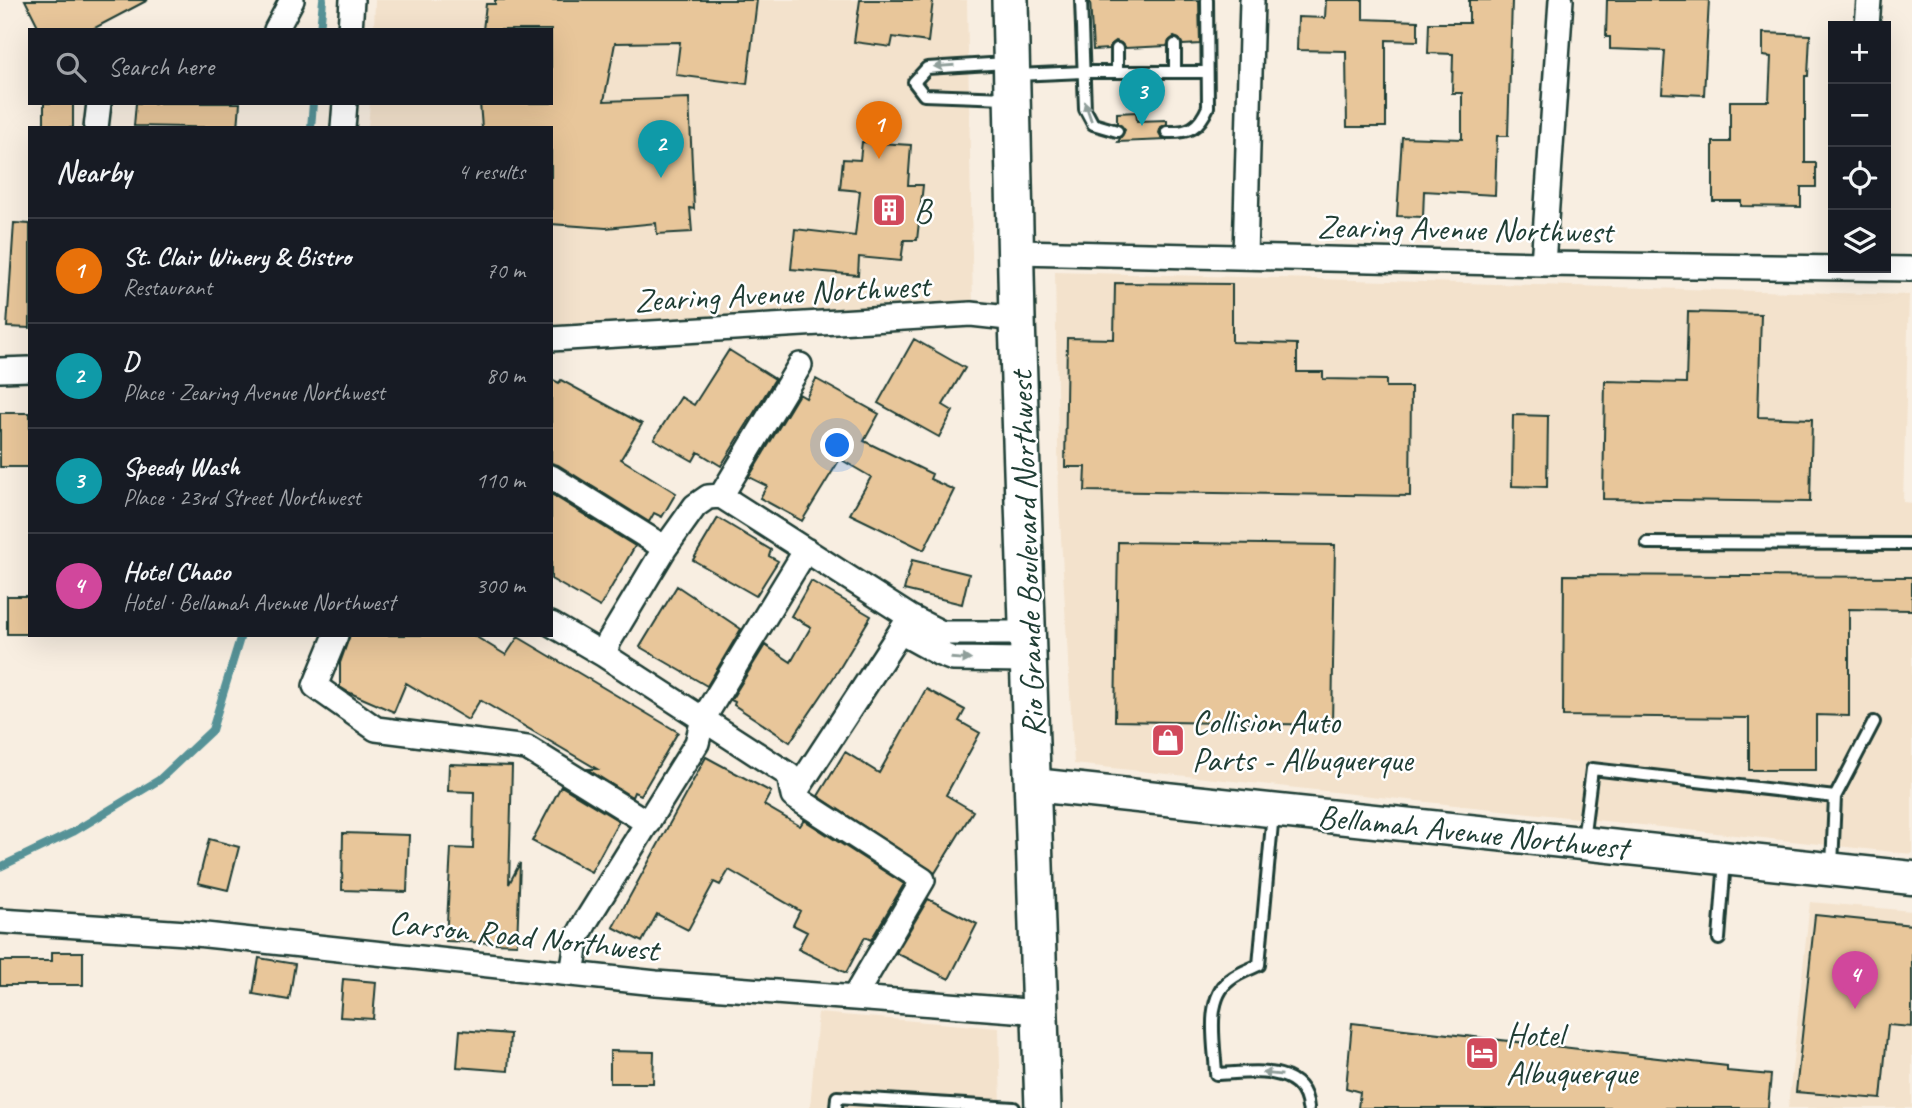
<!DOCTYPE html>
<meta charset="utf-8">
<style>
:root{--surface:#171b24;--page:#242831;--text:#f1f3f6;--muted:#9ea1a6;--line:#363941;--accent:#1a73e8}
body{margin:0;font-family:Caveat,sans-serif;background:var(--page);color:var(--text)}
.controls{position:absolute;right:21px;top:21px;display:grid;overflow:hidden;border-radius:0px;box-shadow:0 7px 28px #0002}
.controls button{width:63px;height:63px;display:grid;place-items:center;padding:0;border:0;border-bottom:2px solid var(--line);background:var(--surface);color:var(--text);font:35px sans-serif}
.you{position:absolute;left:838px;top:446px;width:24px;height:24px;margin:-18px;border:5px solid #fff;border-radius:50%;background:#1a73e8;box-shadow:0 0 0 10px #1a73e833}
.badge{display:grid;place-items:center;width:46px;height:46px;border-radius:50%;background:var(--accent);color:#fff;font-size:23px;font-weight:700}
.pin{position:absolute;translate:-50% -58px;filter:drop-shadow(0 2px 4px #0008)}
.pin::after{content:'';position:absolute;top:37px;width:24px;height:21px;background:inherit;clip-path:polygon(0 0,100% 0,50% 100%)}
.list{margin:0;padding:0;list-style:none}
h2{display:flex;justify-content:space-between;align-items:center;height:91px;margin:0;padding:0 28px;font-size:30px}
h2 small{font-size:23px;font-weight:400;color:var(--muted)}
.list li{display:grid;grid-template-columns:46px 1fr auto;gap:21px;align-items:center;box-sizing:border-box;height:105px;padding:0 28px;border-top:2px solid var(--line)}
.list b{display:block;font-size:26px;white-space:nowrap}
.list p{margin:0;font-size:23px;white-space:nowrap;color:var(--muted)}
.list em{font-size:23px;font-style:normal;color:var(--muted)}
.icon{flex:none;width:38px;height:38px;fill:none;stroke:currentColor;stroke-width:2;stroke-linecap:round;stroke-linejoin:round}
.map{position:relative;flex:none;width:1912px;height:1108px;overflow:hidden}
.search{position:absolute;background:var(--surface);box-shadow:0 7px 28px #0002;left:28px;top:28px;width:525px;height:77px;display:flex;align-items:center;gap:18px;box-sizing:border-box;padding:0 24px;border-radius:0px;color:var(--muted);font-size:26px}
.panel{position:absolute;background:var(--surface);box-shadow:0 7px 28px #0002;left:28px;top:126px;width:525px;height:511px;border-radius:0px}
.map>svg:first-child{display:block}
.built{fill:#f3e2cc}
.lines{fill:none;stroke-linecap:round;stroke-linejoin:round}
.stream{stroke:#569297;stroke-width:8}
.building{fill:#e8c69a;stroke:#1f3d34;stroke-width:2}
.lane-casing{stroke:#1f3d34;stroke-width:16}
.street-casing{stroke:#1f3d34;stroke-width:28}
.secondary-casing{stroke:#1f3d34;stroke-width:37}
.primary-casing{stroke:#1f3d34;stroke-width:40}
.lane{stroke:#fff;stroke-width:10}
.street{stroke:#fff;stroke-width:23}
.secondary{stroke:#fff;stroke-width:32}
.primary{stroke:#fff;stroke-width:35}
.oneway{fill:#8f9e9a}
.labels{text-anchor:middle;stroke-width:5;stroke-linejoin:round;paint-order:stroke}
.poi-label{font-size:33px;fill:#1f3d34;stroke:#fff;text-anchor:start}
.street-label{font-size:33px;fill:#1f3d34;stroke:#fff}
</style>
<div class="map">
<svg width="1912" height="1108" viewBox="0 0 1912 1108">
<rect width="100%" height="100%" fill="#f8eee1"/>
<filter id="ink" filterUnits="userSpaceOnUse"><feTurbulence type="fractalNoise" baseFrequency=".0143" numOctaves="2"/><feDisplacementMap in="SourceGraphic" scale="14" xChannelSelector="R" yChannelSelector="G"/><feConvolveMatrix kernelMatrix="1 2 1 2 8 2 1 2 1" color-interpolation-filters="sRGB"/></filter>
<g filter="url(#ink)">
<path class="built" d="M375 0H967L973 307 551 326V128H368L370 103H551V30H374Z
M1055 272 1909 295 1903 502 1912 503V854L1074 764 1059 502Z
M1810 902 1912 911V1108H1788Z
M818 1013 999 1028 1001 1108H810Z"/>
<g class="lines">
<path class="stream" d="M320 30 323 0
M311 128 313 103
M0 867 73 832 159 780 212 730 241 635"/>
</g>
<path class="building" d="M25 0H148L91 30H40Z
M495 0H757L747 84 676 75 680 42 615 43 604 101 689 98 694 209 690 208 692 232 657 234 656 223 606 228 551 224V128H482L480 103H551V30H483L486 4H495Z
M860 0H933L928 42 893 37 891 47 854 42Z
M1090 0H1199L1200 44 1183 45 1179 39 1174 37 1169 41 1167 46 1125 48 1121 43 1116 41 1111 45 1109 49 1093 50Z
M1326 0H1363V19L1418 21V41L1386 40V127H1347L1346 51 1297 50 1298 17 1325 18Z
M1469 0H1512L1508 136H1497L1495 195 1424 191 1423 217 1397 216 1402 137 1462 139V93H1452L1453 54 1428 53 1429 23H1469Z
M1607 0H1709L1704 95 1662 93 1665 51 1610 49V37H1606Z
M1763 33 1810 35 1808 76H1805V163H1816V187H1801V207L1741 206V201H1713V142H1730V101H1769L1771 57 1763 56Z
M44 103H73V128H44Z
M136 103H240L238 128 134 126Z
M1136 112 1137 121 1167 120V124L1161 127 1159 133 1162 138 1167 140 1118 142 1125 130 1117 123V113Z
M862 142 911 145 908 185H923L917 240H904L901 261 859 257 858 275 791 269 795 229 855 236 860 191 840 189 843 159 860 160Z
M14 223 30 224V328L7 327Z
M1115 283 1232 284V342L1297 344V372H1323V379L1386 380V387H1411L1410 496 1085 491 1086 467H1065L1067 338 1114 339Z
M1688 312 1761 314 1758 417 1812 419 1810 502 1603 499 1605 381 1686 383Z
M914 339 965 368 943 405 953 411 939 437 878 403Z
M729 350 775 379 721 466 698 452 693 461 654 439 681 397 694 405Z
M551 379 559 383 561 380 642 424 621 459 676 493 662 517 654 513 649 522 558 465 551 463Z
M816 379 879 414 864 441 932 474 930 479 954 490 924 550 850 514 871 477 840 459 802 521 760 498 767 486 749 477 799 394 806 398Z
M0 413H30V467H0Z
M1513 415 1548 416 1547 487 1512 486Z
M551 494 635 546 600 607 551 579Z
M718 518 771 550 769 556 778 561 756 596 693 560Z
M1118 542 1335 545 1332 725 1115 721Z
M912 560 969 574 962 604 904 590Z
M1564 575 1912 577V610L1849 609V716L1816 715V770H1749V718L1563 716Z
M811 581 871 616 838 671 790 742 734 705 735 702 731 700 765 645 791 662 811 627 791 616Z
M677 586 741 629 707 686 640 647Z
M7 596H30V634H7Z
M350 635H473L506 655 518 637 678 732 641 795 634 792 632 797 587 769H597L480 700 468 720 406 683 394 712 348 692 340 687V663Z
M926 689 965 710 959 721 980 733 946 795 973 811 935 873 818 796 845 752 879 773Z
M706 757 771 792 764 805 800 826 804 820 904 884 871 940 865 937 846 973 798 949 807 932 793 925 800 911 729 870 720 885 714 882 688 930 657 914 642 942 613 927Z
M449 764 512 766 509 884 520 863 517 944 446 941 451 848 473 849 474 792 448 791Z
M561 786 619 821 591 872 532 841Z
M343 833 409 835 407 892 342 890Z
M209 839 239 847 228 890 198 883Z
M928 899 977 924 949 979 896 953Z
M1815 915 1912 925V1027L1888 1025 1881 1099 1796 1092Z
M52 952H83V985H0V961H52Z
M259 958 295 964 289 1000 253 994Z
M343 979 376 982 373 1019 340 1017Z
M1352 1023 1727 1066V1071L1771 1075 1768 1108H1358L1360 1092 1346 1088Z
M460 1030 510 1034 508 1071 457 1067Z
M610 1051 654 1052 653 1083H610Z"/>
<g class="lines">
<g class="lane-casing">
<path id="lane" d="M1081 0 1085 109 1093 124 1117 131
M1117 49V72
M1006 63 927 68 914 82 924 95 1007 98
M1175 72V45
M1017 75 1083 72H1207
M1167 132C1189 133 1199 128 1208 107L1207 0
M1647 543 1912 544
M1835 797 1874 722
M1273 813 1259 965C1250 969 1238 973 1230 980 1204 999 1215 1046 1216 1074 1249 1073 1304 1062 1308 1108
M1583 840 1592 769 1835 797 1832 866
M1719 939 1725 860
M836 1108 837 1097 1014 1108"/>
</g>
<g class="street-casing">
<path id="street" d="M1867 26 1869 0
M276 30 292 0
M350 30 352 0
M96 128 99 103
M343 128 345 103
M1017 252 1543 264 1912 269
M1245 256 1252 0
M1543 264 1561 0
M551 339 971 314 1017 319
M0 370 30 369
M551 477 665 548
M721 496 910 617 942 633H1028
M551 624 604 655 789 775 793 796 923 880 854 997
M900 632 940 654 953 659 1029 660
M336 635 315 686 376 729 527 748 648 823
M604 655 609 641 665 548 695 506 708 497 721 496 800 365
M793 796 910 617
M0 921 187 933 656 983 1041 1012
M572 974 578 936 586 921 697 743 703 719 806 550"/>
</g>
<g class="secondary-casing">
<path id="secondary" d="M1034 785 1912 878"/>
</g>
<g class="primary-casing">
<path id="primary" d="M1010 0 1017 319 1043 1108"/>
</g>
<use href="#lane" class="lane"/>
<use href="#street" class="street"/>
<use href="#secondary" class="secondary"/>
<use href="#primary" class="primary"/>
</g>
<defs><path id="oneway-solid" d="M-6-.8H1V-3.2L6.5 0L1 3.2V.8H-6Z" transform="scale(1.75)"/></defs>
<g class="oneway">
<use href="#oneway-solid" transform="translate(944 66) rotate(176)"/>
<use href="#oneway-solid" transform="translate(1088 111) rotate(-109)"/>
<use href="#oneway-solid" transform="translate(961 659) rotate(4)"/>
<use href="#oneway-solid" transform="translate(1272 1074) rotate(-174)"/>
</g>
</g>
<defs>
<g id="building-square" transform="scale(1.75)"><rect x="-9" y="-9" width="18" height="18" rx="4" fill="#d1495b" stroke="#fff"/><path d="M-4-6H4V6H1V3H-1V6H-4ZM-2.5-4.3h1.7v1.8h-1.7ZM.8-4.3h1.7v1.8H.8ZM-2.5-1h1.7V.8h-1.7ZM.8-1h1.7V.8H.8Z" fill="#fff"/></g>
<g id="shop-square" transform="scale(1.75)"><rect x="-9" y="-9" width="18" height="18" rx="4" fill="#d1495b" stroke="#fff"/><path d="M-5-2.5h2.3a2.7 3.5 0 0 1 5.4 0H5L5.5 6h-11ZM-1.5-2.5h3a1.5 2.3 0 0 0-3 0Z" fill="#fff"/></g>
<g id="hotel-square" transform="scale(1.75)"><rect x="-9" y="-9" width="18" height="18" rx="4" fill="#d1495b" stroke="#fff"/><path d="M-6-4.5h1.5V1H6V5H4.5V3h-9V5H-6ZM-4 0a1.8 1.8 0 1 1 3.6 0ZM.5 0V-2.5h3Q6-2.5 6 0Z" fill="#fff"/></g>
</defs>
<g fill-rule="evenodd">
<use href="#building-square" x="889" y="210"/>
<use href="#shop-square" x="1168" y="740"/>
<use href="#hotel-square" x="1482" y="1053"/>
</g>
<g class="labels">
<g class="poi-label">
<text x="914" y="222">B</text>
<text x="1192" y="733">Collision Auto<tspan x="1192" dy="38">Parts - Albuquerque</tspan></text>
<text x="1506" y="1046">Hotel<tspan x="1506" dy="38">Albuquerque</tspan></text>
</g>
<g class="street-label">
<text transform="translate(1465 228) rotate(1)" y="12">Zearing Avenue Northwest</text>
<text transform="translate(782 292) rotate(-3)" y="12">Zearing Avenue Northwest</text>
<text transform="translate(1026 554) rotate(-92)" y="12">Rio Grande Boulevard Northwest</text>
<text transform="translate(1473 831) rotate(6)" y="12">Bellamah Avenue Northwest</text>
<text transform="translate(524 935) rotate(6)" y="12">Carson Road Northwest</text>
</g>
</g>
</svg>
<div class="controls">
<button>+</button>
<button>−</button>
<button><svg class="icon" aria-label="locate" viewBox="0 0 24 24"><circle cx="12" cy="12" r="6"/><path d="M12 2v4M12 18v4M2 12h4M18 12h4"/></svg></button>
<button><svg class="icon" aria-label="layers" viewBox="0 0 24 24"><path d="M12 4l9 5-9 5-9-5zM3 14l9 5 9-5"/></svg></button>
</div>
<div class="you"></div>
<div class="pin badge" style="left:879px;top:159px;background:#e8710a">1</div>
<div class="pin badge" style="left:661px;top:178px;background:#0f9aa8">2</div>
<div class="pin badge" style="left:1142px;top:126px;background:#0f9aa8">3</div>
<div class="pin badge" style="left:1855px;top:1009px;background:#d1479c">4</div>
<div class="search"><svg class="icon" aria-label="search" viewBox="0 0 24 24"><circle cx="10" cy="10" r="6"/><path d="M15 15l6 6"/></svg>Search here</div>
<section class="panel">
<h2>Nearby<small>4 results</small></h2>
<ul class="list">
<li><span class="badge" style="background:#e8710a">1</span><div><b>St. Clair Winery &amp; Bistro</b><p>Restaurant</p></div><em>70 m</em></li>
<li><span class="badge" style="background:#0f9aa8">2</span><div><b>D</b><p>Place · Zearing Avenue Northwest</p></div><em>80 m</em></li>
<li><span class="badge" style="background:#0f9aa8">3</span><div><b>Speedy Wash</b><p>Place · 23rd Street Northwest</p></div><em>110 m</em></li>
<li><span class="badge" style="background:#d1479c">4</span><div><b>Hotel Chaco</b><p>Hotel · Bellamah Avenue Northwest</p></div><em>300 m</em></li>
</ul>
</section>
</div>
